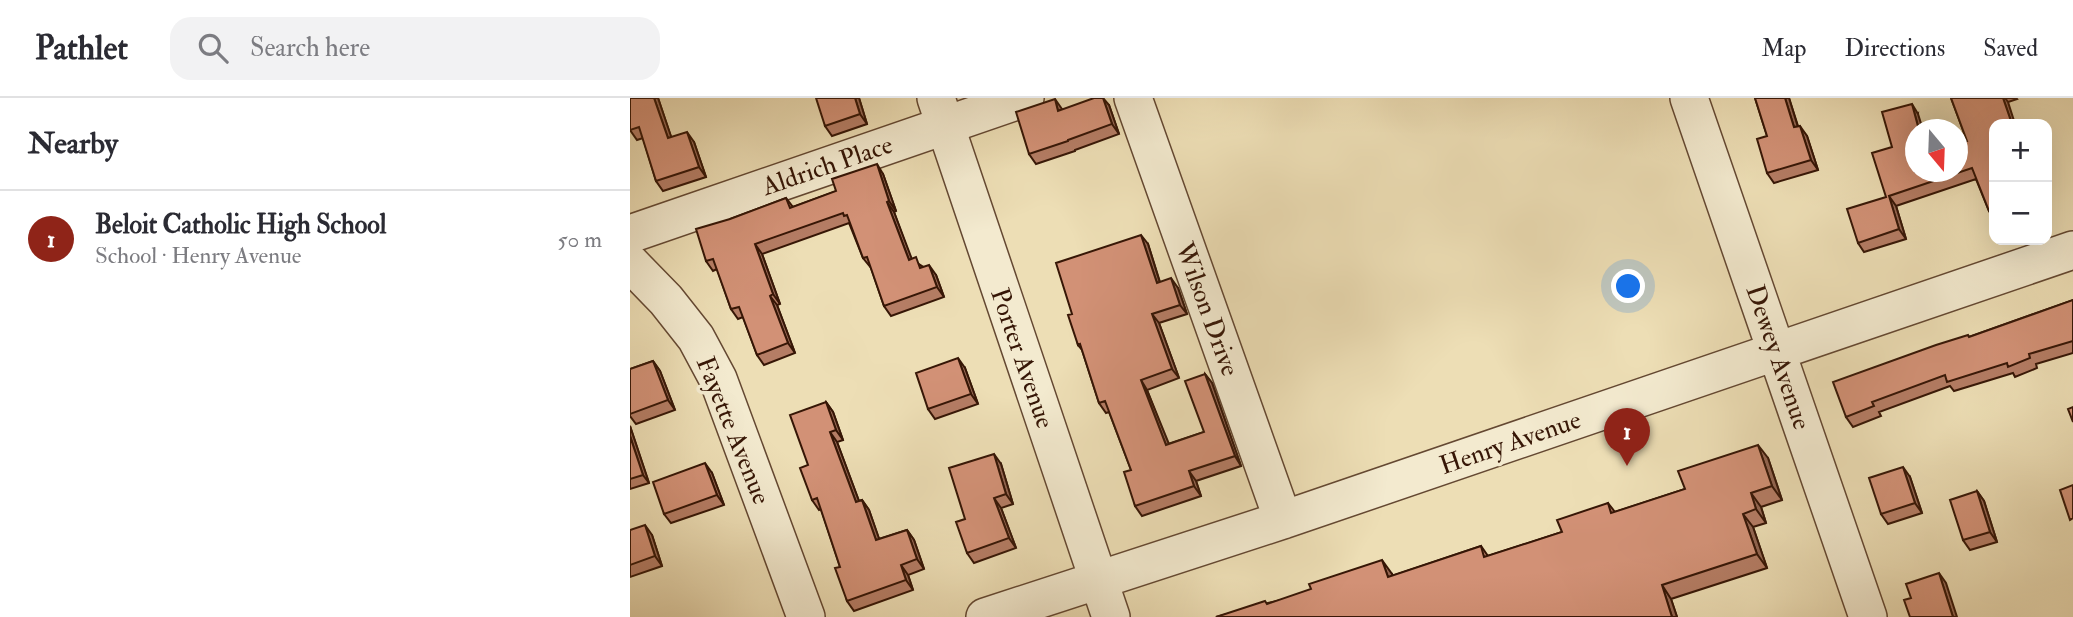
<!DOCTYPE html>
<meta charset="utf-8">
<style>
:root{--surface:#fff;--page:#f2f2f3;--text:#2b2b33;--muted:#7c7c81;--line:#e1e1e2;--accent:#8f2418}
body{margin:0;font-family:"IM FELL Double Pica",serif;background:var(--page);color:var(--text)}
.controls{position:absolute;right:21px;top:21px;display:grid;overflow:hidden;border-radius:14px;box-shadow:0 7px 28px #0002}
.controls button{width:63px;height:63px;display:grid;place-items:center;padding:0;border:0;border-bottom:2px solid var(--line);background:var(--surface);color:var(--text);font:35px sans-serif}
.compass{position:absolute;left:1275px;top:21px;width:63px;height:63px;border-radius:50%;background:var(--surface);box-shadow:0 7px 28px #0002;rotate:161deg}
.you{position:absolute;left:999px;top:189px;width:24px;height:24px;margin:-18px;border:5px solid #fff;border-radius:50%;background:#1a73e8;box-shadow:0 0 0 10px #1a73e833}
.badge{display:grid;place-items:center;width:46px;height:46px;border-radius:50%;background:var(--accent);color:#fff;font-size:23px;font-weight:700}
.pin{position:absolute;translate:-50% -58px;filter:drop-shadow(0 2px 4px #0008)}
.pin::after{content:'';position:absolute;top:37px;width:24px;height:21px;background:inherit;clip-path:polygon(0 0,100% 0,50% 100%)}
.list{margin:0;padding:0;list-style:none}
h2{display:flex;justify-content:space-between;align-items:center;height:91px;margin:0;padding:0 28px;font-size:30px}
h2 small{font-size:23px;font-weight:400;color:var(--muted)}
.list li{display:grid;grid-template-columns:46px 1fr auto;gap:21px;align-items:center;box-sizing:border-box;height:98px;padding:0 28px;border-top:2px solid var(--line)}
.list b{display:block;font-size:26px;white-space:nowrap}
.list p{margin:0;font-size:23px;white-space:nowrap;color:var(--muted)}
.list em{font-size:23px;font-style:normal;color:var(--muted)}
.icon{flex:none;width:38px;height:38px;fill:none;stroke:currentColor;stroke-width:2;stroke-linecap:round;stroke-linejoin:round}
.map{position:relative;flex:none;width:1443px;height:519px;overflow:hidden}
header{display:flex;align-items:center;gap:42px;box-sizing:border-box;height:98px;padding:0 35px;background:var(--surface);border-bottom:2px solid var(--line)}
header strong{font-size:33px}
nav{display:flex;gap:38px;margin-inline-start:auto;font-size:24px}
.search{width:490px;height:63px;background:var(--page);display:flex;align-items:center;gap:18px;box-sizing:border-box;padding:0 24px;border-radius:21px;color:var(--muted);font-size:26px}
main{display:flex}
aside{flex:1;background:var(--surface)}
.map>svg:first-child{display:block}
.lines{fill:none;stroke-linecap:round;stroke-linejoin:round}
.minor-casing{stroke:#644832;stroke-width:40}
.minor{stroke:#f3eacf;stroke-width:37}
.wall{fill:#b57d65;stroke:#361606;stroke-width:2}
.shaded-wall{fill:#936653;stroke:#361606;stroke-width:2}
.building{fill:#d29176;stroke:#361606;stroke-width:2}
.labels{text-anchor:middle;stroke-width:7;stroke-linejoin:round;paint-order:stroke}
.street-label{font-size:26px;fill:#361606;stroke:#f3eacf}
</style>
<header>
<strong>Pathlet</strong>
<div class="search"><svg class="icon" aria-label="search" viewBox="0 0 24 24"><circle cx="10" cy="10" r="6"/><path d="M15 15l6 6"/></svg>Search here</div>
<nav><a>Map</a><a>Directions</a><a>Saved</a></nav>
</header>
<main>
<aside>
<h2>Nearby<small></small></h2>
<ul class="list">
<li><span class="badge">1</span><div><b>Beloit Catholic High School</b><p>School · Henry Avenue</p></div><em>50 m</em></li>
</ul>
</aside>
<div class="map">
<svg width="1443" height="519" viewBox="0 0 1443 519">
<rect width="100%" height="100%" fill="#eddeb5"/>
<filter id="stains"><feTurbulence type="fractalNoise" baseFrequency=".00286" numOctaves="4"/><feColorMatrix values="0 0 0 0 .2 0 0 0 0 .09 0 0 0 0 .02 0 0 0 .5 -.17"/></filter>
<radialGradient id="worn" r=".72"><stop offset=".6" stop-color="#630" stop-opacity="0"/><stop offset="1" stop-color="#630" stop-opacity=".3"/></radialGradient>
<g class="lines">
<g class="minor-casing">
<path id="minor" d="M306 0 481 519
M503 0 653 422
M1059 0 1238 519
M0 136 395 0
M0 165 36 202 66 240 88 281 176 519
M355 519 653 422 1443 152"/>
</g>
<use href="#minor" class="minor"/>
</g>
<path class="wall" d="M0 0H28L41 39 64 44 76 79 33 93 26 83 13 40 7 42 0 32Z
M229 0 237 26 202 38 195 28Z
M1125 0H1159L1168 28 1177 38 1188 72 1144 85 1137 75V38Z
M1321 0H1386L1387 1 1378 4 1364 26V121L1359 113 1346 81 1266 108 1276 141 1234 154 1228 145 1256 99 1262 49 1288 16 1285 74 1337 43Z
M479 7 489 36 445 52V53L406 66 399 56 432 12Z
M253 76 266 113 264 114 281 161 306 177 314 199 261 218 254 208 241 170 233 160 219 125 132 156 150 206 147 207 165 255 134 267 127 257 113 219 108 221 101 211 87 171 83 173 76 163 100 121 156 100 163 109Z
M518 146 530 184 548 190 557 216 529 225 549 280 517 292 538 346 574 334 575 276 582 285 611 368 566 383 571 398 512 418 505 408 501 372 479 314 476 315 469 305 452 252 448 247 442 216Z
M1443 202V255L1406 266 1407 270 1385 279 1383 275 1324 293 1320 288 1249 314 1251 318 1223 329 1216 319 1339 239Z
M23 263 30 273 45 312 6 326 0 318V271Z
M335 270 348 306 305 321 298 311Z
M196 304 203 314 213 342 207 344 229 403 232 402 239 412 249 441 277 432 284 442 294 471 278 477 283 492 224 513 217 503 210 469 191 411 189 412 182 402 178 367Z
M0 328 19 385 0 391Z
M1138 360 1152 402 1131 409 1136 425 1123 429 1137 470 1041 501 1047 519H586L638 505 762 476V478L851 448 858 458 932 434 978 405 985 414 1055 391Z
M371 366 383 406 371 410 386 450 344 465 337 455 335 421Z
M82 375 94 407 41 425 34 416Z
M1280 379 1292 415 1258 426 1251 416Z
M1347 393 1354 403 1367 444 1340 452 1333 442Z
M0 432 22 437 32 468 0 479Z"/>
<path class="shaded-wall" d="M24 0H28L45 50 38 40Z
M225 0H229L237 26 230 16Z
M473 0 479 7 489 36 482 26Z
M1155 0H1159L1171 39 1164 29Z
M1373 0H1375L1378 4 1385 26H1382Z
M425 1 432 11 428 13Z
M1282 6 1288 16 1293 32H1289Z
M1170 28 1177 38 1188 72 1181 62Z
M57 34 64 44 76 79 69 69Z
M247 66 253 76 266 113 259 103Z
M1259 98 1266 108 1276 141 1269 131Z
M257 104 264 114 286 172 279 162Z
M511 137 518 146 533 195 527 185Z
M125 146 132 156 150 206 143 196Z
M299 167 306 177 314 199 307 189Z
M541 180 548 190 557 216 550 207Z
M140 198 147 207 165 255 158 245Z
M522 216 529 225 549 280 542 271Z
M328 260 335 270 348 306 341 296Z
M23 263 30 273 45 312 38 302Z
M575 276 582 285 611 368 605 358Z
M511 282 517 292 543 356 536 347Z
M196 304 203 314 213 342 206 332Z
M0 328 19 385 13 377 0 338Z
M200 334 207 344 233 414 226 404Z
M1128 347 1138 360 1152 402 1142 388Z
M364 356 371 366 383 406 376 396Z
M75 365 82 375 94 407 87 397Z
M1273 369 1280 379 1292 415 1285 405Z
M559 373 566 383 571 398 564 388Z
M1347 393 1354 403 1367 444 1360 434Z
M1121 395 1131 409 1136 425 1126 411Z
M364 400 371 410 386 450 379 440Z
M232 402 239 412 253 452 246 442Z
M1113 416 1123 429 1137 470 1127 456Z
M15 427 22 437 32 468 25 458Z
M277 432 284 442 294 471 287 461Z
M752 462 762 476 767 493 758 479Z
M271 467 278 477 283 492 276 482Z
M1309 475 1316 485 1327 519H1323Z
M1032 487 1041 501 1047 519H1042Z"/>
<path class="building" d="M0 0H24L38 40 57 34 69 69 26 83 9 29 0 32Z
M186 0H225L230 16 195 28Z
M464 0H473L482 26 438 42V43L399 56 386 14 425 1 428 13Z
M1125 0H1155L1164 29 1170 28 1181 62 1137 75 1127 41 1137 38Z
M1321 0H1373L1382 26H1364V111L1359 113 1342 70 1259 98 1269 131 1228 145 1217 111 1256 99 1242 55 1262 49 1252 14 1282 6 1289 32H1285V74H1327V46L1337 43Z
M247 66 259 103 257 104 279 162 286 159 290 170 299 167 307 189 254 208 237 159 233 160 217 117 214 118 213 115 125 146 143 196 140 198 158 245 127 257 109 209 101 211 83 161 76 163 66 131 100 121 156 100 160 110 206 93 202 81Z
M511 137 527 185 541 180 550 207 522 216 542 271 511 282 536 347 574 334 555 283 575 276 605 358 559 373 564 388 505 408 494 374 501 372 475 303 469 305 450 246 448 247 438 217 442 216 426 165Z
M1443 202V243L1399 256 1400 260 1378 269 1377 265 1317 284 1315 277 1242 304 1244 308 1216 319 1203 284 1306 247 1338 237 1339 239Z
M328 260 341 296 298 311 286 275Z
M23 263 38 302 0 316V271Z
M196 304 206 332 200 334 226 404 232 402 246 442 277 432 287 461 271 467 276 482 217 503 205 470 210 469 187 400 182 402 170 370 178 367 160 317Z
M1443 309V324L1438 311Z
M0 338 13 377 0 381Z
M1128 347 1142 388 1121 395 1126 411 1113 416 1127 456 1032 487 1042 519H586L635 503 637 506 681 491 679 486 752 462 758 479 851 448 854 459 932 434 927 422 978 405 981 415 1055 391 1048 373Z
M364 356 376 396 364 400 379 440 337 455 326 424 335 421 319 370Z
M75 365 87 397 34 416 23 384Z
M1273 369 1285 405 1251 416 1239 380Z
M1443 387V420L1440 422 1430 392Z
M1347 393 1360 434 1333 442 1320 402Z
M15 427 25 458 0 467V432Z
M1309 475 1323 519H1280L1274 502 1281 500 1276 486Z"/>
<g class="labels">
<g class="street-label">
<text transform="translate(197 67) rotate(-19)" y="9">Aldrich Place</text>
<text transform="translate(578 211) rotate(70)" y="9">Wilson Drive</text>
<text transform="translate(1149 259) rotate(71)" y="9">Dewey Avenue</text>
<text transform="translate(393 260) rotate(71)" y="9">Porter Avenue</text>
<text transform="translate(104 332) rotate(68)" y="9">Fayette Avenue</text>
<text transform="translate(880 344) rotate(-19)" y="9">Henry Avenue</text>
</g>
</g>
<rect width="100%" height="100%" filter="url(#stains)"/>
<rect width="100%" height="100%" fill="url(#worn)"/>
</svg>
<div class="controls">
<button>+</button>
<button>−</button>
</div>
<svg class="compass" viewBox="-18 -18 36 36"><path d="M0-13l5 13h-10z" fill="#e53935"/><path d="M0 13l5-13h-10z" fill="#7c7c81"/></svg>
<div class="you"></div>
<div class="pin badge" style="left:997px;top:368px">1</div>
</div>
</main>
